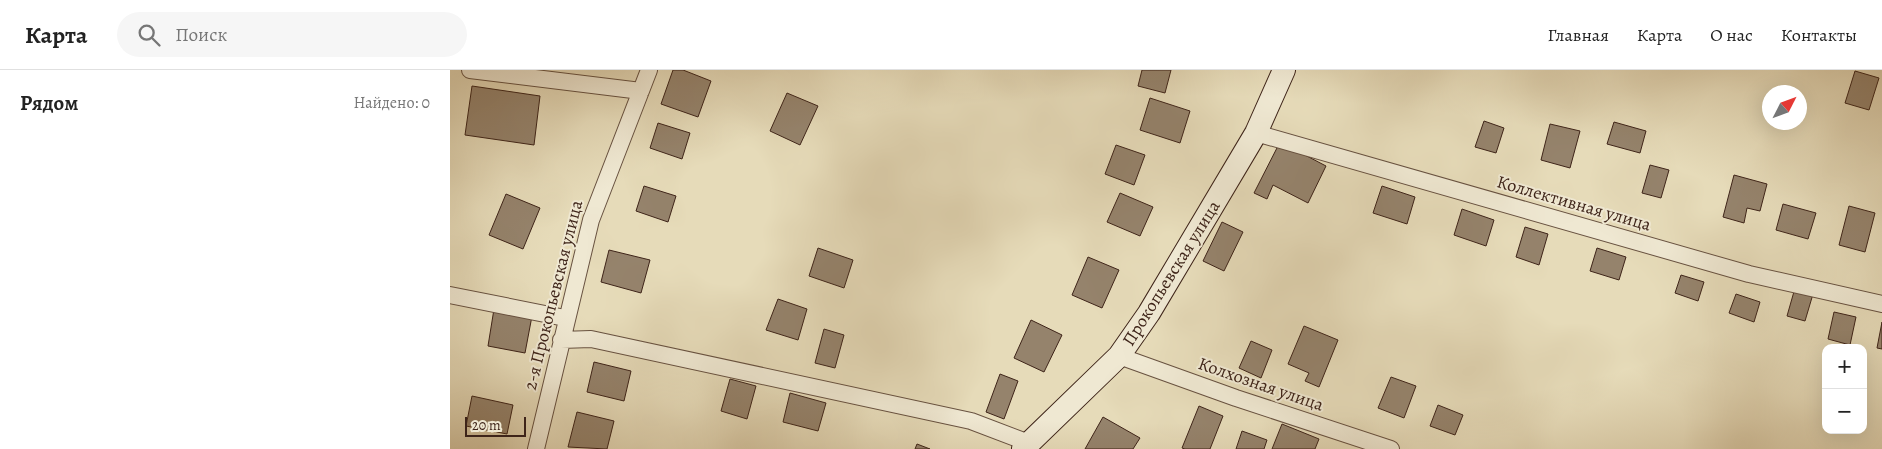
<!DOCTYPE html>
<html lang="ru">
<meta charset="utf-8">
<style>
:root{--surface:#fff;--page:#f6f6f6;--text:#222;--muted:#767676;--line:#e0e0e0}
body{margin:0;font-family:Alegreya,serif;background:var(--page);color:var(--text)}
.controls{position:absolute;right:15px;bottom:15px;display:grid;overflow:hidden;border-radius:10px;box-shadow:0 5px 20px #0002}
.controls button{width:45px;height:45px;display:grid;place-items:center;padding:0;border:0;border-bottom:1px solid var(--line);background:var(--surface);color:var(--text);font:25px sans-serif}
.compass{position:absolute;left:1312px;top:15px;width:45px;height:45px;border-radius:50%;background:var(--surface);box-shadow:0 5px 20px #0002;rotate:48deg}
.scale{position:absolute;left:15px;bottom:12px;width:61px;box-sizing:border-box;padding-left:5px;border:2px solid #3e2419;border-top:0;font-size:14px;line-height:18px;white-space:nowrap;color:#3e2419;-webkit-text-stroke:4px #efe8d2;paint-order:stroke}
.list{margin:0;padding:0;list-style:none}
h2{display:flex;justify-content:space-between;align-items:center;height:65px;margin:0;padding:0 20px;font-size:21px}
h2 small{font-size:16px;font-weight:400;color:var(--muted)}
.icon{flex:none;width:28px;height:28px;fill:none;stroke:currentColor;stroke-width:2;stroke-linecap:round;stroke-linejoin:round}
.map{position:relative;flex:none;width:1432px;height:379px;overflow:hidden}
header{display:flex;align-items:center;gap:30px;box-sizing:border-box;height:70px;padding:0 25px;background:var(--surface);border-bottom:1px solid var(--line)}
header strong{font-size:24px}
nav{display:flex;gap:28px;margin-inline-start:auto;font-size:18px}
.search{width:350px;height:45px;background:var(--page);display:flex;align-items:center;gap:12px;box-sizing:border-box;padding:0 18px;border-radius:28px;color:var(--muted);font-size:19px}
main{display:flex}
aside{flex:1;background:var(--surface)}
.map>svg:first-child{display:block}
.building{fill:#95836c;stroke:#3e2419}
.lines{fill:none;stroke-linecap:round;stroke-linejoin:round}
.street-casing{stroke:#685241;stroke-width:18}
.secondary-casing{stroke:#3e2419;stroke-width:24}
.street{stroke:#efe8d2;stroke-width:16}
.secondary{stroke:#efe8d2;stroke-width:22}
.labels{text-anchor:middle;stroke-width:4;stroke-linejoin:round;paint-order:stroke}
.street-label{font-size:18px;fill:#3e2419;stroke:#efe8d2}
</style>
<header>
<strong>Карта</strong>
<div class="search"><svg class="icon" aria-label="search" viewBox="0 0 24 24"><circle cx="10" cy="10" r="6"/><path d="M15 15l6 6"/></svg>Поиск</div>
<nav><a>Главная</a><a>Карта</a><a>О нас</a><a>Контакты</a></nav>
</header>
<main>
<aside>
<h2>Рядом<small>Найдено: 0</small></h2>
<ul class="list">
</ul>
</aside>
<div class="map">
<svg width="1432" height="379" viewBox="0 0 1432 379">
<rect width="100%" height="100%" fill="#e6dbb9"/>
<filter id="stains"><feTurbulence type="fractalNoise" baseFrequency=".004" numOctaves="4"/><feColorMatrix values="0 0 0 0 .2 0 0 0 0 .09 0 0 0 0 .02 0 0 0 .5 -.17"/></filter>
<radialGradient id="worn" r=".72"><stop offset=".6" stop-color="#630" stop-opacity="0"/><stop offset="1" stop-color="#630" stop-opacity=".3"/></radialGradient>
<path class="building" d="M223 0H233L261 11 248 47 211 34Z
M692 0H721L715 23 688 16Z
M1405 1 1429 8 1419 40 1395 33Z
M22 16 90 26 84 75 15 65Z
M337 23 368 36 350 75 320 61Z
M700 28 740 41 730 73 690 60Z
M1034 51 1054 58 1046 83 1025 77Z
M1164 52 1196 61 1190 83 1157 74Z
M208 53 240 63 232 89 200 78Z
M1100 54 1130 61 1120 98 1091 90Z
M830 72 876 96 858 133 823 115 817 129 804 123Z
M666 75 695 85 684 115 655 104Z
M1200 95 1219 100 1211 128 1192 123Z
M1284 105 1317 114 1310 141 1297 138 1294 153 1273 147Z
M194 116 226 126 218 152 186 141Z
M932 116 965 127 957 154 923 143Z
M670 123 703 137 690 166 657 152Z
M56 124 90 138 73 179 39 165Z
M1333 134 1366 143 1358 169 1326 160Z
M1399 136 1425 143 1415 182 1389 175Z
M1012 139 1044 150 1036 176 1004 165Z
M772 152 793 162 774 201 753 191Z
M1075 157 1098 164 1089 195 1066 187Z
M368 178 403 190 394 218 359 206Z
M1147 178 1176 187 1169 210 1140 201Z
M159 180 200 190 191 223 151 212Z
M638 187 669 200 652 238 622 225Z
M1231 205 1254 212 1248 231 1225 223Z
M1345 218 1363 224 1355 251 1337 246Z
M1286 224 1310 232 1304 252 1279 243Z
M328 229 357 239 348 270 316 260Z
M44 239 82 246 75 283 38 276Z
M1384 242 1406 247 1400 275 1378 269Z
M581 250 612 265 594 302 564 288Z
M1432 252V279L1427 278Z
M854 256 888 270 869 317 855 311 859 303 838 294Z
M374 259 394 265 385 298 365 293Z
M801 271 822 280 811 308 789 298Z
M144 292 181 301 174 331 137 322Z
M550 304 568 311 554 349 536 342Z
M941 307 966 316 954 348 928 338Z
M280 309 306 316 297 349 271 341Z
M340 323 376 333 368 361 333 352Z
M22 326 63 335 57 364 16 356Z
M988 335 1013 345 1005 365 980 356Z
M749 336 773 346 760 379H735L732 378Z
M127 342 164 351 157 379 118 377Z
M653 347 690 368 683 379H635Z
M832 354 869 369 865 379H822Z
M792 361 817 370 814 379H786Z
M467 374 480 379H465Z"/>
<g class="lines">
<g class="street-casing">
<path id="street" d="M20 0 191 21
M806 63 1299 204 1432 234
M0 225 115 248
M111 270 141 269 521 351 579 373
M669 286 786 328 941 379
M86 379 141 150 199 0"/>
</g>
<g class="secondary-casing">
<path id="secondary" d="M573 379 669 286 699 243 806 63 834 0"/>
</g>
<use href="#street" class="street"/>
<use href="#secondary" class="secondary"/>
</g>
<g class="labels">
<g class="street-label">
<text transform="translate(1124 133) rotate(16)" y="6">Коллективная улица</text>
<text transform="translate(721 203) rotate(-58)" y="6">Прокопьевская улица</text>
<text transform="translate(103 225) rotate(-76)" y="6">2-я Прокопьевская улица</text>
<text transform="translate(811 314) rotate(19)" y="6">Колхозная улица</text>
</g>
</g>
<rect width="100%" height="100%" filter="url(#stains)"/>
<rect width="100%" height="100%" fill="url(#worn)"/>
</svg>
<div class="controls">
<button>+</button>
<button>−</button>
</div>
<svg class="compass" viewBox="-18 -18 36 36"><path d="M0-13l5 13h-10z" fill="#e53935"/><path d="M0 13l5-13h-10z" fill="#767676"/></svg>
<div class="scale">20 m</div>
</div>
</main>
